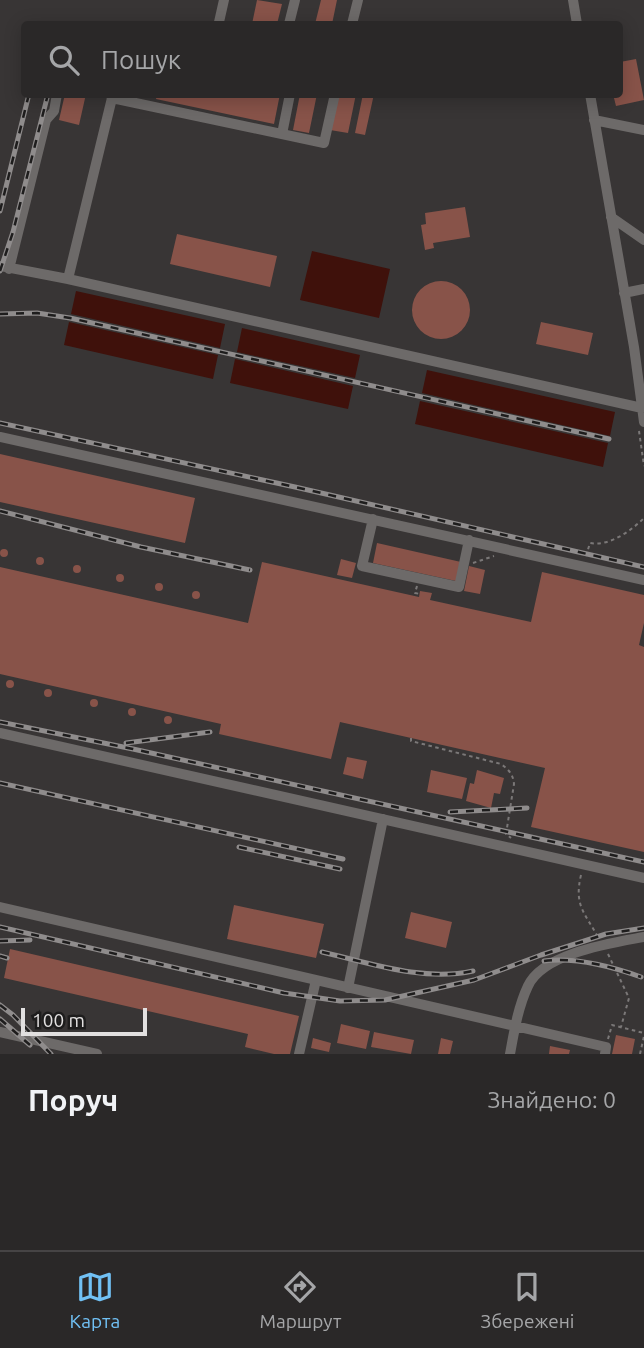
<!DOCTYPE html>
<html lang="uk">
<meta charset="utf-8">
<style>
:root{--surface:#2a2828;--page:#363434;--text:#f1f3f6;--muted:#a5a6a8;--line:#464445;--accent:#71c1f5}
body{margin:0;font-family:Ubuntu,sans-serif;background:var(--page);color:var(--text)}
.scale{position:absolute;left:21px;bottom:18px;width:126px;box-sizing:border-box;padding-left:7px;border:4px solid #e2e0e0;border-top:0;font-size:19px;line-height:24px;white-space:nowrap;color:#e2e0e0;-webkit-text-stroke:5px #1e1d1d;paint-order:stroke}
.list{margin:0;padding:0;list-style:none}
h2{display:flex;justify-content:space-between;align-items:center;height:91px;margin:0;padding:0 28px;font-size:30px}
h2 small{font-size:23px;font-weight:400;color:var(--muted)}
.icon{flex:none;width:38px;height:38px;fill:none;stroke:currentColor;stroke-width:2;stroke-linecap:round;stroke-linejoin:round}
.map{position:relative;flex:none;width:644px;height:1054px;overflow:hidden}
.search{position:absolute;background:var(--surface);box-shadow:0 4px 18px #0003;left:21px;right:21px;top:21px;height:77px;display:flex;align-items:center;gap:18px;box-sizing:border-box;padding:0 24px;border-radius:7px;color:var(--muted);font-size:26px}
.sheet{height:196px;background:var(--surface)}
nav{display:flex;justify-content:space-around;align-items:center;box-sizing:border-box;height:98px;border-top:2px solid var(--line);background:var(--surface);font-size:19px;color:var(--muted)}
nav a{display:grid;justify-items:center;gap:4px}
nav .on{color:var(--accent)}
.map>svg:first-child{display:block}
.water{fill:#3f110b}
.building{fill:#885349}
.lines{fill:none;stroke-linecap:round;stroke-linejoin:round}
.path{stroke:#7b7878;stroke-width:2;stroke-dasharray:3.5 3.5;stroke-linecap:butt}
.minor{stroke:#6d6a69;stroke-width:10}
.rail-casing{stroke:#8f8c8c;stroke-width:5}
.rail{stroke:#1e1d1d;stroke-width:2.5;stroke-dasharray:8;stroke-linecap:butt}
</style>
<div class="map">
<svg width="644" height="1054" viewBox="0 0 644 1054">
<rect width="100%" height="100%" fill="#383535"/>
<path class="water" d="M312 251 390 269 379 318 300 300Z
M76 291 225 324 220 348 71 314Z
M69 322 218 355 213 379 64 345Z
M242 328 360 355 355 378 237 352Z
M235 359 353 386 348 409 230 383Z
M427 370 615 412 610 436 422 393Z
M420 401 608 443 603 467 415 424Z"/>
<path class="building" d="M257 0 282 4 277 24H252Z
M321 0H337L332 24H315Z
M636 59 644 100 616 106 613 94H620V62Z
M65 94H86L79 125 59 120Z
M157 94H280L274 124 156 99Z
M300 94H317L309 133 293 130Z
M338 94H356L348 133 330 130Z
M363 94H374L365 135 355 133Z
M465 207 470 237 433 243 434 248 425 250 421 225 426 224 425 213Z
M177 234 277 256 270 287 170 264Z
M412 310a29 29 0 1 1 58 0a29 29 0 1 1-58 0Z
M541 322 593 333 588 355 536 344Z
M0 454 195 498 185 543 0 502Z
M377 543 461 562 456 581 373 563Z
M0 553a4 4 0 1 1 8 0a4 4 0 1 1-8 0Z
M36 561a4 4 0 1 1 8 0a4 4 0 1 1-8 0Z
M341 559 356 563 352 578 337 575Z
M262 562 419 597 420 591 432 593 430 600 531 622 542 572 644 595V623L639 645 644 647V852L531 827 545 768 340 722 331 759 219 734 221 724 0 674V567L248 623Z
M73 569a4 4 0 1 1 8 0a4 4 0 1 1-8 0Z
M469 566 485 570 480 594 464 591Z
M116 578a4 4 0 1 1 8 0a4 4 0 1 1-8 0Z
M155 587a4 4 0 1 1 8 0a4 4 0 1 1-8 0Z
M192 595a4 4 0 1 1 8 0a4 4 0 1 1-8 0Z
M6 684a4 4 0 1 1 8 0a4 4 0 1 1-8 0Z
M44 693a4 4 0 1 1 8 0a4 4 0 1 1-8 0Z
M90 703a4 4 0 1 1 8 0a4 4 0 1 1-8 0Z
M128 712a4 4 0 1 1 8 0a4 4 0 1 1-8 0Z
M164 720a4 4 0 1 1 8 0a4 4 0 1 1-8 0Z
M347 757 367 761 363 779 343 774Z
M431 770 467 778 462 799 427 792Z
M477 770 504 778 500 794 494 793 491 808 466 801 470 783 474 784Z
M234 905 324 924 316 958 227 939Z
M411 912 452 922 446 948 405 938Z
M10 949 299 1016 290 1054H274L245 1047 248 1034 4 978Z
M341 1024 370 1031 366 1049 337 1043Z
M374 1032 414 1040 411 1054 371 1047Z
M616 1035 635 1039 632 1054H612Z
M313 1038 331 1043 329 1052 311 1048Z
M441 1038 453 1041 450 1054H438Z
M550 1046 570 1050 569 1054H549Z"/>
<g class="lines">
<path class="path" d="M639 431 644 466
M586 556 590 543C609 547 632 530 644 518
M473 563 494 556
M417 586 415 593 420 594
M411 738V741L501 764C509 770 513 774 514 784L506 834 511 838
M581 875C574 905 584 912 598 937
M608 954 629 998 621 1027
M608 1039 612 1025 644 1033
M640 1054 644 1036"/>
<path class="minor" d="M573 0 577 24
M219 22 224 0
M289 24 295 0
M352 24 358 0
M590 94 634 347 644 422
M112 98 324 143 335 94
M594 120 644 130
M282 134 290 94
M611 217 644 240
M0 266 68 279 642 408
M9 269 46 120 54 111 57 94
M68 279 112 98 110 94
M624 293 644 289
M0 437 644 580
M373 519 362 566 459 587 469 540
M0 733 644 878
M0 907 606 1047 605 1054
M348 988 383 819
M0 1032 97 1054
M299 1054 316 980
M510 1054C514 1032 518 1007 528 986 543 953 612 943 644 937"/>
<g class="rail-casing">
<path id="rail" d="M0 211 29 94
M0 271 13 232 48 94
M0 314 37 313 70 318 609 439
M0 423 295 487 644 567
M0 511 141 547 250 570
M0 722 133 749 644 862
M126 743 210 732
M0 783 343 859
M450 812 527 808
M239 847 340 869
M0 927 284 993 340 1001 385 1000 474 980 541 955 606 934 644 928
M0 941 30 940
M322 952C370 963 423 982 473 971
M0 956 7 958
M544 961C576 957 610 966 641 977
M0 1005 13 1015 51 1054
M0 1019 30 1045"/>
</g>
<use href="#rail" class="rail"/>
</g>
</svg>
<div class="scale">100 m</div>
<div class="search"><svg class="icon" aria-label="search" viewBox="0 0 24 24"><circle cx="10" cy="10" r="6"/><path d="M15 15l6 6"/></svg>Пошук</div>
</div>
<section class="sheet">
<h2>Поруч<small>Знайдено: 0</small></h2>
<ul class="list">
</ul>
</section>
<nav>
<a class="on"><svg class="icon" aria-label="map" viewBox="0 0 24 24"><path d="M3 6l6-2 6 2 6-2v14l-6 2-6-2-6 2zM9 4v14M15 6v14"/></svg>Карта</a>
<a><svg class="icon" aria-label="directions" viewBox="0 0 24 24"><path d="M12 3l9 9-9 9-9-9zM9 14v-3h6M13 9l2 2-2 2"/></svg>Маршрут</a>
<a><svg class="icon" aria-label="saved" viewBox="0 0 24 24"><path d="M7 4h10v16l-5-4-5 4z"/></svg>Збережені</a>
</nav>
